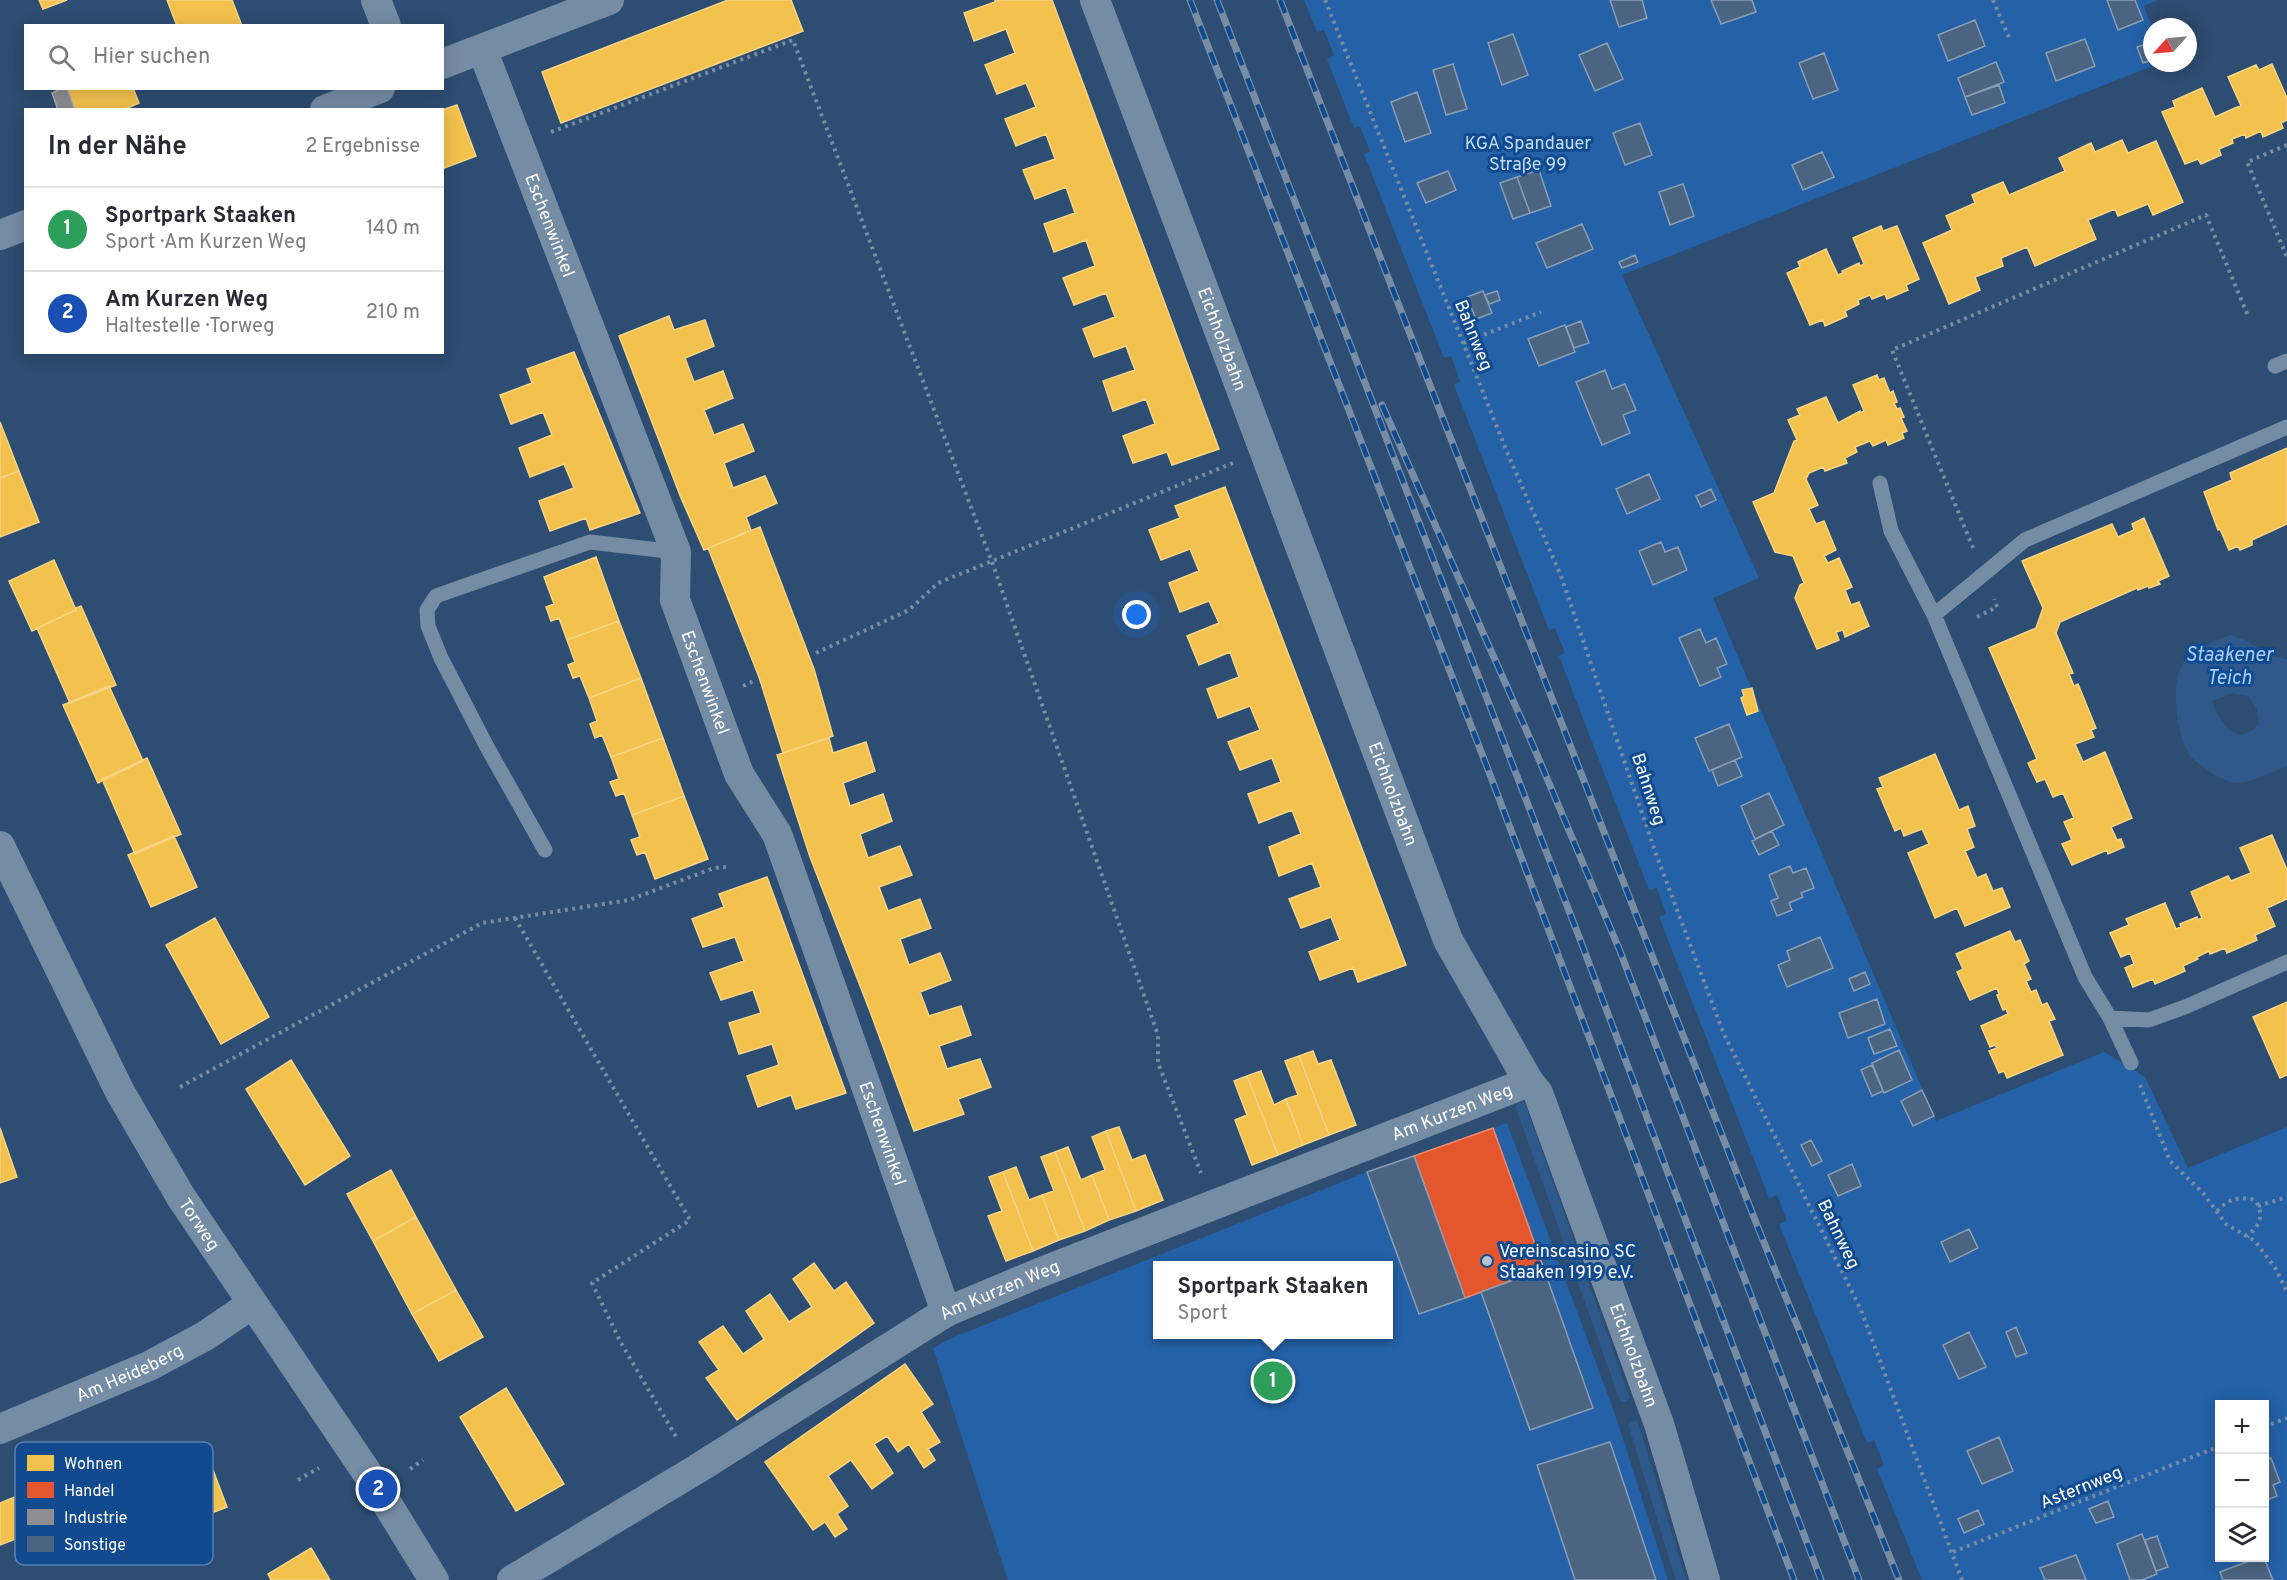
<!DOCTYPE html>
<html lang="de">
<meta charset="utf-8">
<style>
:root{--surface:#fff;--page:#f2f2f3;--text:#2b2b33;--muted:#7c7c81;--line:#e1e1e2;--accent:#6a6e79}
body{margin:0;font-family:Overpass,sans-serif;background:var(--page);color:var(--text)}
.controls{position:absolute;right:18px;bottom:18px;display:grid;overflow:hidden;border-radius:0px;box-shadow:0 3px 15px #0003}
.controls button{width:54px;height:54px;display:grid;place-items:center;padding:0;border:0;border-bottom:2px solid var(--line);background:var(--surface);color:var(--text);font:30px sans-serif}
.compass{position:absolute;left:2143px;top:18px;width:54px;height:54px;border-radius:50%;background:var(--surface);box-shadow:0 3px 15px #0003;rotate:243deg}
.you{position:absolute;left:1137px;top:615px;width:21px;height:21px;margin:-15px;border:4px solid #fff;border-radius:50%;background:#1a73e8;box-shadow:0 0 0 9px #1a73e833}
.badge{display:grid;place-items:center;width:39px;height:39px;border-radius:50%;background:var(--accent);color:#fff;font-size:20px;font-weight:700}
.pin{position:absolute;translate:-50% -50%;border:3px solid #fff;box-shadow:0 2px 6px #0006}
.popup{position:absolute;left:1153px;top:1261px;width:240px;height:78px;box-sizing:border-box;display:grid;place-content:center;border-radius:0px;background:var(--surface);filter:drop-shadow(0 2px 4px #0005);font-size:20px;white-space:nowrap;color:var(--muted)}
.popup b{font-size:22px;color:var(--text)}
.popup::after{content:'';position:absolute;left:50%;top:100%;margin-left:-12px;border:12px solid transparent;border-top-color:var(--surface)}
.list{margin:0;padding:0;list-style:none}
h2{display:flex;justify-content:space-between;align-items:center;height:78px;margin:0;padding:0 24px;font-size:26px}
h2 small{font-size:20px;font-weight:400;color:var(--muted)}
.list li{display:grid;grid-template-columns:39px 1fr auto;gap:18px;align-items:center;box-sizing:border-box;height:84px;padding:0 24px;border-top:2px solid var(--line)}
.list b{display:block;font-size:22px;white-space:nowrap}
.list p{margin:0;font-size:20px;white-space:nowrap;color:var(--muted)}
.list em{font-size:20px;font-style:normal;color:var(--muted)}
.icon{flex:none;width:33px;height:33px;fill:none;stroke:currentColor;stroke-width:2;stroke-linecap:round;stroke-linejoin:round}
.map{position:relative;flex:none;width:2287px;height:1580px;overflow:hidden}
.search{position:absolute;background:var(--surface);box-shadow:0 3px 15px #0003;left:24px;top:24px;width:420px;height:66px;display:flex;align-items:center;gap:15px;box-sizing:border-box;padding:0 21px;border-radius:0px;color:var(--muted);font-size:22px}
.panel{position:absolute;background:var(--surface);box-shadow:0 3px 15px #0003;left:24px;top:108px;width:420px;height:246px;border-radius:0px}
.map>svg:first-child{display:block}
.green{fill:#2461a7;fill-rule:evenodd}
.water{fill:#2f598b;fill-rule:evenodd}
.homes{fill:#f2c14e;stroke:#f6d483;stroke-width:1.5}
.shops{fill:#e4572e;stroke:#ec896d;stroke-width:1.5}
.industry{fill:#8d8d92;stroke:#afafb3;stroke-width:1.5}
.lines{fill:none;stroke-linecap:round;stroke-linejoin:round}
.stream{stroke:#2f598b;stroke-width:10}
.building{fill:#4b6482;stroke:#8a9db4;stroke-width:1.5}
.path{stroke:#758ca5;stroke-width:4;stroke-dasharray:3 4.5;stroke-linecap:butt}
.lane{stroke:#758ca5;stroke-width:15}
.street{stroke:#758ca5;stroke-width:30}
.rail-casing{stroke:#778da5;stroke-width:7}
.rail{stroke:#114a8f;stroke-width:4.5;stroke-dasharray:14;stroke-linecap:butt}
.poi-dot{fill:#b6c1ce;stroke:#114a8f;stroke-width:2}
.labels{text-anchor:middle;stroke-width:6;stroke-linejoin:round;paint-order:stroke}
.park-label{font-size:18px;fill:#c2defd;stroke:#114a8f}
.street-label{font-size:18px;fill:#fff;stroke:#114a8f}
.poi-label{font-size:18px;fill:#fff;stroke:#114a8f;text-anchor:start}
.water-label{font-size:20px;font-style:italic;fill:#a6cefa;stroke:#114a8f}
.key{fill:#114a8f;stroke:#5880b1;stroke-width:1.5}
.key-label{font-size:16px;fill:#fff}
</style>
<div class="map">
<svg width="2287" height="1580" viewBox="0 0 2287 1580">
<rect width="100%" height="100%" fill="#2e4d72"/>
<path class="green" d="M1304 0H2158L2144 6 2152 27V63H2160L1622 275 1759 578 1713 598 1936 1121 2104 1052 2145 1077 2188 1168 2287 1127V1580H1922L1877 1469 1884 1465 1874 1440 1867 1443 1779 1224 1787 1221 1777 1195 1769 1198 1659 917 1666 914 1657 888 1649 890 1559 656 1565 653 1555 628 1549 630 1454 385 1460 382 1451 356 1444 358 1364 154 1370 151 1360 126 1354 128 1327 59 1334 55 1324 30 1317 32ZM2220 1404H2264V1558H2220Z
M1507 1123 1615 1414 1668 1580H1008L933 1348 954 1337 1367 1172ZM1158 1266H1388V1334H1158Z"/>
<path class="water" d="M2231 635 2249 642 2266 655 2287 659V766C2276 770 2245 785 2235 783 2223 781 2197 765 2189 754 2177 736 2169 680 2184 662 2195 647 2214 641 2231 635ZM2232 693 2249 696 2257 710 2259 723C2238 750 2220 724 2212 701Z"/>
<path class="homes" d="M39 0H67L43 9Z
M167 0H232L242 26H177Z
M728 0H791L803 31 561 123 542 72Z
M995 0H1052L1219 449 1172 465 1167 452 1133 463 1123 436 1155 424 1146 399 1113 411 1103 381 1135 370 1126 346 1094 357 1083 329 1115 317 1106 293 1074 305 1063 278 1095 266 1086 240 1054 252 1044 224 1075 213 1066 187 1035 199 1023 170 1055 159 1046 134 1016 146 1005 119 1036 107 1026 83 997 94 985 65 1015 53 1006 29 974 41 964 13 995 2Z
M2272 64 2287 98V120L2281 123 2283 128 2263 137 2261 131 2246 138 2245 134 2232 139 2233 143 2219 149 2221 155 2201 164 2198 159 2185 164 2162 112 2175 107 2173 101 2202 88 2215 117 2235 108 2241 106 2228 77 2256 65 2259 70Z
M67 88H133L139 103 123 110H75Z
M457 105 476 156 442 169V110Z
M2122 140 2128 153 2156 141 2183 202 2153 215 2148 204 2118 216 2115 209 2088 220 2096 239 2035 266 2027 247 2001 258 2003 266 1975 277 1980 290 1949 304 1923 243 1952 230 1946 216 1975 203 1972 195 2003 182 2009 195 2065 171 2059 158 2091 143 2095 152Z
M1881 226 1883 231 1897 226 1919 279 1906 285 1908 290 1887 299 1885 294 1872 299 1870 295 1858 300 1859 304 1845 311 1847 316 1825 326 1823 320 1810 325 1787 273 1800 267 1798 262 1826 249 1838 275 1843 273 1842 271 1859 263 1860 266 1864 264 1853 238Z
M669 316 674 330 705 320 714 346 685 358 694 382 723 371 733 398 704 410 714 435 743 424 754 451 724 463 733 488 765 476 777 503 746 517 751 530 704 550 681 498 619 336Z
M574 352 640 513 590 530 586 518 550 531 539 501 574 488 564 464 530 477 519 448 552 435 543 412 511 424 500 395 532 383 527 369Z
M1877 375 1879 380 1884 378 1890 393 1893 391 1897 402 1894 403 1897 409 1900 408 1904 417 1901 418 1907 431 1902 433 1904 438 1888 445 1886 440 1873 446 1870 441 1855 447 1857 452 1845 458 1847 463 1825 471 1823 467 1809 473 1806 479 1818 505 1809 509 1816 524 1824 521 1836 550 1824 556 1828 563 1839 558 1852 587 1845 590 1851 605 1859 602 1869 626 1845 637 1843 630 1836 632 1839 640 1817 649 1795 598 1800 585 1804 583 1793 556 1775 552 1753 502 1774 493 1794 441 1797 440 1788 420 1800 415 1797 409 1826 397 1838 423 1860 411V413L1864 411 1853 385Z
M0 422 19 471 0 478Z
M2287 448V524L2252 540V545L2240 550 2238 546 2229 550 2220 529 2218 530 2204 492 2232 480 2230 473Z
M19 471 39 522 0 537V478Z
M1225 487 1406 965 1358 982 1353 968 1320 980 1309 952 1340 940 1331 917 1301 928 1289 899 1321 887 1312 863 1279 876 1269 847 1301 834 1292 810 1259 823 1248 794 1281 782 1272 758 1240 770 1228 742 1260 730 1250 706 1218 718 1207 689 1239 677 1230 652 1199 665 1187 636 1219 623 1209 601 1180 612 1169 583 1199 571 1190 549 1161 560 1149 530 1180 518 1175 506Z
M2144 518 2169 576 2158 581 2160 584 2149 588 2148 586 2138 590 2137 588 2060 622 2056 633 2073 673 2069 674 2074 686 2078 684 2096 728 2091 730 2094 737 2075 744 2083 762 2105 752 2132 818 2111 827 2117 840 2121 839 2124 847 2108 854 2107 850 2072 865 2062 844 2072 840 2064 822 2074 818 2063 793 2053 797 2045 779 2037 782 2028 763 2037 759 1989 648 2036 628 2043 608 2022 561 2112 524 2118 537 2134 530 2132 524Z
M760 527 814 669 833 736 783 753 759 677 708 548Z
M596 557 619 621 567 640 559 618 551 621 546 607 554 604 544 577Z
M54 560 76 610 32 631 9 581Z
M81 606 116 685 70 703 37 628 76 610V608Z
M619 621 641 678 589 698 580 676 573 678 568 665 575 662 567 640Z
M641 678 663 738 611 757 602 735 595 738 590 724 597 721 589 698Z
M109 686 143 761 98 783 63 705Z
M1752 688 1758 711 1747 715 1741 698 1744 696 1742 690Z
M663 738 684 796 632 815 624 793 616 796 610 782 619 779 611 757Z
M829 738 833 753 866 742 875 771 843 783 850 806 883 794 892 821 860 834 868 858 900 846 912 875 879 887 888 911 920 899 931 928 900 939 909 965 940 953 951 980 920 992 929 1016 961 1006 971 1035 939 1046 947 1069 980 1059 991 1087 958 1099 964 1114 914 1131 871 1014 810 857 777 755Z
M1935 754 1959 810 1968 806 1975 826 1967 829 1974 847 1965 851 1977 878 1986 874 1993 891 2002 888 2010 907 1965 926 1957 908 1935 918 1908 853 1929 844 1922 829 1904 836 1901 828 1895 831 1877 789 1883 787 1879 778Z
M147 758 181 834 135 854 102 779Z
M684 796 708 859 655 879 645 852 637 855 631 840 640 837 632 815Z
M2272 835 2287 870V899L2267 908 2275 926 2255 935 2257 940 2227 953 2225 948 2210 954 2209 951 2197 957 2198 959 2183 966 2185 971 2155 984 2153 979 2133 987 2125 968 2134 964 2130 953 2121 957 2110 933 2129 925 2126 919 2165 903 2176 929 2181 927 2180 924 2197 917 2198 920 2202 918 2191 892 2228 876 2231 881 2251 873 2240 848Z
M174 836 197 887 151 907 128 855Z
M767 877 846 1093 796 1109 791 1095 758 1107 747 1076 779 1065 772 1044 739 1054 729 1023 761 1013 753 990 721 1000 710 973 744 961 735 937 703 947 692 919 724 907 719 894Z
M215 918 269 1017 221 1044 166 945Z
M2010 931 2015 942 2020 940 2029 961 2024 964 2031 979 2026 981 2031 992 2036 990 2042 1005 2047 1003 2055 1019 2049 1021 2063 1055 2007 1078 2004 1071 1999 1073 1989 1051 1997 1048 1995 1045 1990 1047 1981 1026 2008 1014 2006 1009 2003 1010 1997 995 1999 994 1997 988 1970 1000 1957 972 1963 969 1956 954Z
M2287 1002V1075L2280 1078 2253 1017Z
M1313 1051 1318 1064 1331 1060 1356 1125 1329 1135 1299 1056Z
M1299 1056 1329 1135 1303 1145 1286 1099 1298 1095 1285 1061Z
M291 1060 350 1156 305 1185 246 1089Z
M1261 1071 1274 1105 1286 1099 1303 1145 1278 1155 1247 1076Z
M1247 1076 1278 1155 1252 1165 1235 1120 1247 1115 1234 1081Z
M1119 1127 1132 1160 1145 1155 1163 1200 1136 1211 1106 1131Z
M0 1128 17 1177 0 1183Z
M1106 1131 1136 1211 1109 1220 1092 1175 1105 1170 1092 1137Z
M1068 1147 1081 1180 1092 1175 1109 1220 1085 1231 1055 1152Z
M1055 1152 1085 1231 1059 1240 1042 1195 1054 1191 1041 1157Z
M1016 1167 1029 1200 1042 1195 1059 1240 1033 1251 1003 1172Z
M391 1170 416 1217 373 1241 347 1194Z
M1003 1172 1033 1251 1006 1261 988 1216 1002 1211 989 1177Z
M416 1217 456 1290 412 1314 373 1241Z
M814 1263 834 1291 846 1282 874 1323 737 1420 706 1378 719 1370 699 1342 723 1326 743 1354 764 1339 746 1311 770 1294 789 1322 812 1307 793 1279Z
M456 1290 483 1337 439 1361 412 1314Z
M905 1364 933 1404 921 1412 940 1442 928 1449 935 1460 924 1468 909 1444 898 1452 887 1436 874 1444 893 1473 872 1489 851 1460 828 1476 848 1506 837 1514 847 1529 835 1537 825 1522 813 1530 765 1462Z
M506 1388 564 1484 516 1511 460 1417Z
M87 1460 105 1505 0 1545V1503L37 1488 34 1480Z
M210 1462 227 1507 175 1527 158 1482 185 1472 186 1467 192 1465 197 1467Z
M158 1482 163 1494 105 1505 100 1493Z
M311 1548 330 1580H271L268 1574Z"/>
<path class="shops" d="M1493 1128 1544 1269 1465 1298 1414 1156Z"/>
<path class="industry" d="M63 88H67L75 110H58L52 93Z"/>
<g class="lines">
<path class="stream" d="M1521 1107 1624 1397
M1634 1426 1681 1580"/>
</g>
<path class="building" d="M1610 0H1642L1647 18 1619 27Z
M1711 0H1752L1756 12 1721 24Z
M2107 0H2135L2143 20 2118 30Z
M1975 20 1985 46 1948 61 1938 35Z
M1513 34 1528 75 1502 85 1488 43Z
M2085 39 2095 66 2056 81 2046 53Z
M2152 42V60L2143 63 2137 47Z
M1607 43 1623 79 1595 91 1579 55Z
M1824 53 1838 90 1813 99 1799 63Z
M1996 62 2004 82 1965 97 1958 78Z
M1453 64 1467 109 1446 115 1433 70Z
M1999 85 2005 103 1972 115 1965 97Z
M1417 92 1431 133 1405 142 1391 102Z
M1640 123 1652 155 1625 165 1613 133Z
M1822 152 1834 177 1803 190 1792 165Z
M1539 170 1551 206 1530 213 1517 177Z
M1448 171 1456 190 1426 203 1417 183Z
M1517 177 1530 213 1513 219 1500 183Z
M1683 184 1694 216 1670 225 1659 192Z
M1582 224 1593 249 1547 268 1536 243Z
M1635 255 1638 262 1622 268 1619 262Z
M1483 291 1492 313 1476 319 1467 297Z
M1497 291 1500 300 1489 304 1485 295Z
M1581 321 1589 343 1574 348 1566 327Z
M1565 325 1575 352 1539 366 1528 339Z
M1605 370 1612 389 1625 384 1636 410 1623 415 1630 433 1602 445 1576 382Z
M1649 474 1660 499 1627 514 1616 489Z
M1711 489 1716 500 1701 507 1696 496Z
M1661 542 1665 552 1678 547 1687 570 1653 585 1639 551Z
M1700 629 1706 643 1716 638 1727 664 1717 668 1721 677 1700 686 1679 638Z
M1729 724 1742 757 1709 771 1695 738Z
M1735 760 1742 776 1718 786 1712 770Z
M1769 793 1784 825 1755 839 1741 806Z
M1772 831 1779 845 1759 855 1752 841Z
M1790 866 1793 873 1806 868 1814 888 1801 893 1803 897 1789 903 1792 910 1777 916 1771 901 1778 898 1769 875Z
M1820 937 1833 968 1787 987 1778 965 1790 960 1787 951Z
M1865 972 1870 984 1854 991 1849 979Z
M1877 999 1885 1024 1848 1038 1839 1013Z
M1890 1029 1897 1046 1874 1054 1868 1038Z
M1899 1050 1912 1080 1884 1093 1872 1063Z
M1872 1065 1883 1091 1872 1096 1861 1070Z
M1922 1090 1934 1116 1913 1126 1901 1101Z
M1811 1140 1822 1161 1812 1166 1801 1145Z
M1414 1156 1465 1298 1419 1314 1367 1172Z
M1852 1164 1861 1186 1838 1196 1828 1175Z
M1969 1229 1978 1248 1950 1262 1941 1242Z
M1544 1269 1593 1408 1530 1430 1481 1292Z
M2016 1327 2027 1353 2016 1357 2006 1332Z
M1969 1332 1986 1367 1959 1379 1943 1345Z
M1999 1437 2013 1471 1982 1484 1967 1451Z
M1610 1442 1656 1580H1575L1537 1465Z
M2271 1458 2280 1482 2273 1485 2277 1496 2264 1501V1460Z
M2108 1501 2114 1517 2096 1523 2089 1509Z
M1978 1510 1984 1524 1964 1533 1958 1519Z
M2142 1534 2157 1574 2142 1580H2130L2117 1544Z
M2157 1536 2168 1567 2156 1571 2145 1540Z
M2076 1555 2086 1580H2045L2040 1568Z
M2257 1558H2264L2273 1580H2223L2220 1572Z"/>
<g class="lines">
<path class="path" d="M1325 0 1507 452 1561 576 1656 854 1723 1032 1861 1310 1962 1580
M1993 0 2010 40
M551 132 793 40 992 562 1158 1035V1063L1201 1173
M2287 145 2247 162 2287 257
M1463 343 1541 312
M1973 548 1892 350 2206 215 2248 316
M1977 617 1997 607 1994 599
M816 653 909 610 938 583 1233 463
M743 686 756 680
M515 918 690 1220 592 1283 621 1343 678 1440
M2140 1085 2170 1161 2203 1193 2226 1224 2255 1241 2276 1269 2287 1292
M180 1087 482 923 629 900 714 868 728 867
M2258 1206 2287 1197
M2217 1211C2229 1199 2238 1196 2255 1200 2265 1216 2260 1224 2247 1237
M2264 1427 2287 1418
M410 1469 423 1460
M298 1480 319 1468
M1953 1552 2220 1446"/>
<path class="lane" d="M2275 366 2287 361
M2287 427 2025 540 1934 615 2085 977 2110 1018 2149 1020 2185 1007 2287 962
M1880 483 1891 531 1934 615
M545 850 487 747 441 658 428 626 427 610 436 596 590 542 676 552
M2110 1018 2131 1063"/>
<g class="street">
<path d="M376 0 386 26"/>
<path id="s1" d="M1095 0 1448 940 1529 1082 1538 1093 1659 1424 1705 1580"/>
<path id="s2" d="M482 49 676 552 675 600 739 774 777 834 946 1312"/>
<path d="M442 64 609 0"/>
<path d="M325 110 380 88"/>
<path d="M0 235 26 225"/>
<path id="s3" d="M0 846 120 1092 181 1197 378 1489 434 1580"/>
<path id="s4" d="M0 1429 149 1366 205 1336 252 1304"/>
<path id="s5" d="M512 1580 697 1469 946 1312 1039 1273 1529 1082"/>
</g>
<g class="rail-casing">
<path id="rail" d="M1190 0 1489 772 1794 1580
M1217 0 1578 934 1821 1580
M1280 0 1755 1220 1899 1580
M1382 405 1535 750 1620 951 1859 1580"/>
</g>
<use href="#rail" class="rail"/>
</g>
<circle class="poi-dot" cx="1487" cy="1261" r="6"/>
<g class="labels">
<g class="park-label">
<text x="1528" y="149">KGA Spandauer<tspan x="1528" dy="21">Straße 99</tspan></text>
</g>
<g class="street-label">
<text dy="6" stroke="none"><textPath href="#s2" startOffset="189">Eschenwinkel</textPath></text>
<text transform="translate(1474 335) rotate(68)" y="6">Bahnweg</text>
<text dy="6" stroke="none"><textPath href="#s1" startOffset="362">Eichholzbahn</textPath></text>
<text dy="6" stroke="none"><textPath href="#s2" startOffset="675">Eschenwinkel</textPath></text>
<text transform="translate(1649 789) rotate(72)" y="6">Bahnweg</text>
<text dy="6" stroke="none"><textPath href="#s1" startOffset="848">Eichholzbahn</textPath></text>
<text dy="6" stroke="none"><textPath href="#s5" startOffset="1054">Am Kurzen Weg</textPath></text>
<text dy="6" stroke="none"><textPath href="#s2" startOffset="1161">Eschenwinkel</textPath></text>
<text dy="6" stroke="none"><textPath href="#s3" startOffset="428">Torweg</textPath></text>
<text transform="translate(1839 1234) rotate(64)" y="6">Bahnweg</text>
<text dy="6" stroke="none"><textPath href="#s5" startOffset="568">Am Kurzen Weg</textPath></text>
<text dy="6" stroke="none"><textPath href="#s1" startOffset="1461">Eichholzbahn</textPath></text>
<text dy="6" stroke="none"><textPath href="#s4" startOffset="141">Am Heideberg</textPath></text>
<text transform="translate(2081 1487) rotate(-22)" y="6">Asternweg</text>
</g>
<g class="poi-label">
<text x="1499" y="1257">Vereinscasino SC<tspan x="1499" dy="21">Staaken 1919 e.V.</tspan></text>
</g>
<g class="water-label">
<text x="2229" y="661">Staakener<tspan x="2229" dy="23">Teich</tspan></text>
</g>
</g>
<rect x="15" y="1442" width="198" height="123" rx="9" class="key"/>
<rect x="27" y="1455" width="27" height="16" fill="#f2c14e"/>
<rect x="27" y="1482" width="27" height="16" fill="#e4572e"/>
<rect x="27" y="1509" width="27" height="16" fill="#8d8d92"/>
<rect x="27" y="1536" width="27" height="16" fill="#4b6482"/>
<g class="key-label">
<text x="64" y="1469">Wohnen</text>
<text x="64" y="1496">Handel</text>
<text x="64" y="1523">Industrie</text>
<text x="64" y="1550">Sonstige</text>
</g>
</svg>
<div class="controls">
<button>+</button>
<button>−</button>
<button><svg class="icon" aria-label="layers" viewBox="0 0 24 24"><path d="M12 4l9 5-9 5-9-5zM3 14l9 5 9-5"/></svg></button>
</div>
<svg class="compass" viewBox="-18 -18 36 36"><path d="M0-13l5 13h-10z" fill="#e53935"/><path d="M0 13l5-13h-10z" fill="#7c7c81"/></svg>
<div class="you"></div>
<div class="pin badge" style="left:1273px;top:1381px;background:#2e9e5b">1</div>
<div class="popup"><b>Sportpark Staaken</b>Sport</div>
<div class="pin badge" style="left:378px;top:1489px;background:#1a4fb4">2</div>
<div class="search"><svg class="icon" aria-label="search" viewBox="0 0 24 24"><circle cx="10" cy="10" r="6"/><path d="M15 15l6 6"/></svg>Hier suchen</div>
<section class="panel">
<h2>In der Nähe<small>2 Ergebnisse</small></h2>
<ul class="list">
<li><span class="badge" style="background:#2e9e5b">1</span><div><b>Sportpark Staaken</b><p>Sport · Am Kurzen Weg</p></div><em>140 m</em></li>
<li><span class="badge" style="background:#1a4fb4">2</span><div><b>Am Kurzen Weg</b><p>Haltestelle · Torweg</p></div><em>210 m</em></li>
</ul>
</section>
</div>
